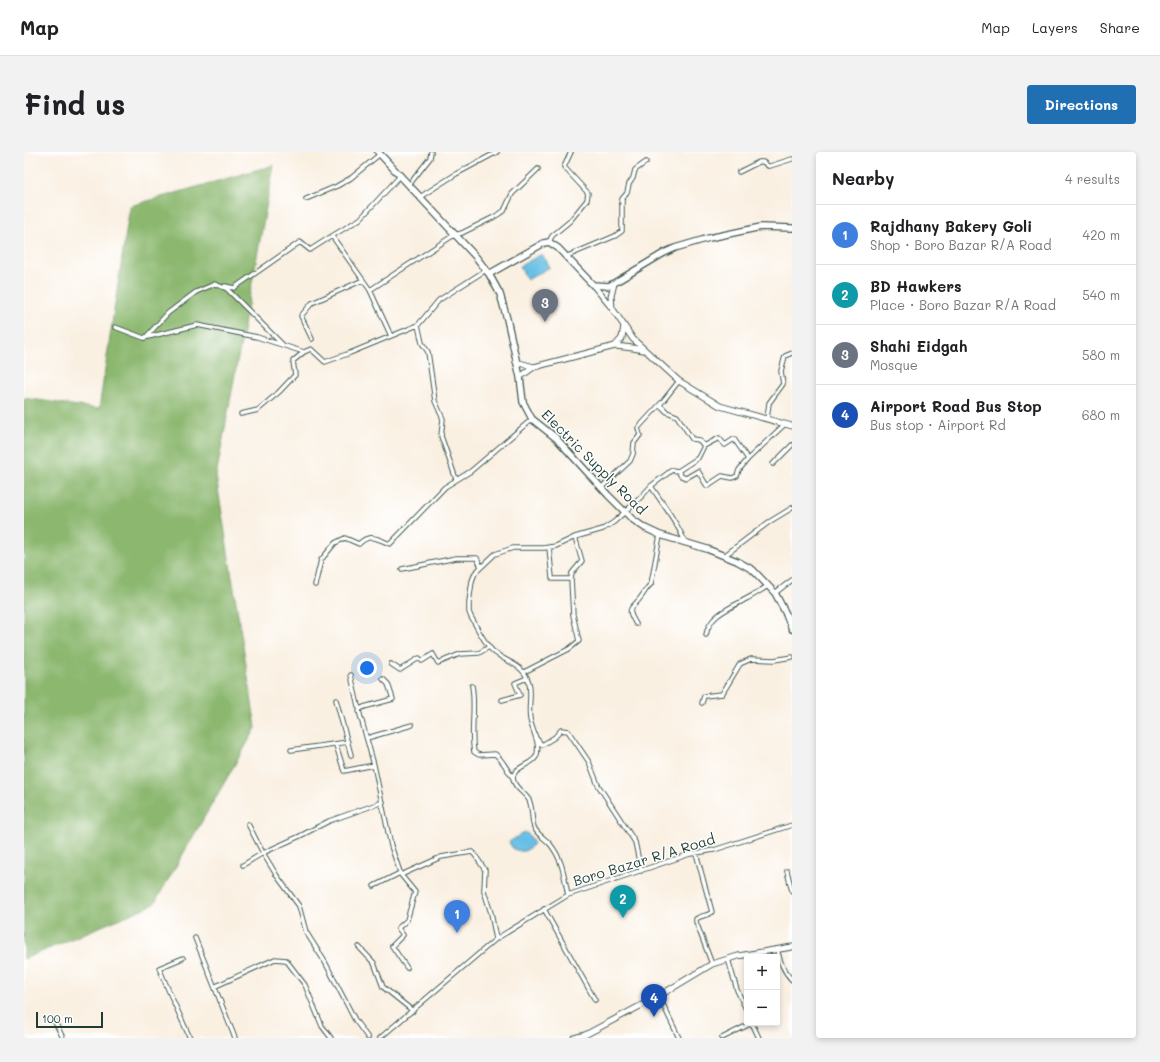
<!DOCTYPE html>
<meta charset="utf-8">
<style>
:root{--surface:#fff;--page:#f2f2f2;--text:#202124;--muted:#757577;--line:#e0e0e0;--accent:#1f6fb2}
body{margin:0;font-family:Mali,sans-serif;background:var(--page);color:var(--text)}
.controls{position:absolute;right:12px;bottom:12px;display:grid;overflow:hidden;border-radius:4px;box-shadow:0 2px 6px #0003}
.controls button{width:36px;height:36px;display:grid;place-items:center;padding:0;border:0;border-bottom:1px solid var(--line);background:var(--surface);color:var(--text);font:20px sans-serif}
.scale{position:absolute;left:12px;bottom:10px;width:67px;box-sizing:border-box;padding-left:4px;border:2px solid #1f3d34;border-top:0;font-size:11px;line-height:14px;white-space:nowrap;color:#1f3d34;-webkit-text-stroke:3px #fff;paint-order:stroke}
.you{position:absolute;left:343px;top:516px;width:14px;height:14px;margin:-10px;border:3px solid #fff;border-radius:50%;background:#1a73e8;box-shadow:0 0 0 6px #1a73e833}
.badge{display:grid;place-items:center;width:26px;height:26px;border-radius:50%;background:var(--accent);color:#fff;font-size:13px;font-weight:700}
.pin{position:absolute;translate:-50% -33px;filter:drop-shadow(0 1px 2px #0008)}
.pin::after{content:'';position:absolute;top:21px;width:14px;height:12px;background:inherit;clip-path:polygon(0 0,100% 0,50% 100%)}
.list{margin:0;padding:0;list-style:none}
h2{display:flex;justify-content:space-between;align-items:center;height:52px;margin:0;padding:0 16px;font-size:17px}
h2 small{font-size:13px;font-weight:400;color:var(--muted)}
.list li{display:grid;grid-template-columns:26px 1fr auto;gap:12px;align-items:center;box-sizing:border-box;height:60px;padding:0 16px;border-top:1px solid var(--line)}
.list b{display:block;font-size:15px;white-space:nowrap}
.list p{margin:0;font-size:13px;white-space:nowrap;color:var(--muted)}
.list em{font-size:13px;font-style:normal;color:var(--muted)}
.map{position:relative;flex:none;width:768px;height:886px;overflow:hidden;border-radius:4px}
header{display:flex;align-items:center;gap:24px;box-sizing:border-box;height:56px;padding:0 20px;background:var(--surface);border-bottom:1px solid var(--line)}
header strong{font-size:19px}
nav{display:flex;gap:22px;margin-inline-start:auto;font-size:14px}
.intro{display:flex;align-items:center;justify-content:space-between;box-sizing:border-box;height:96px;padding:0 24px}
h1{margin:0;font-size:28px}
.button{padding:10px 18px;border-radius:4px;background:var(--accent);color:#fff;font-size:14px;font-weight:700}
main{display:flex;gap:24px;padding:0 24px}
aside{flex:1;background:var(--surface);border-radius:4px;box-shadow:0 2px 6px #0003}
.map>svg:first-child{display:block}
.forest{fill:#8bb76e;stroke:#557a51}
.water{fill:#68bfe5;stroke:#447e8c}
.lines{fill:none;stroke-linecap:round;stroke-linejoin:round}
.street-casing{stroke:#40584e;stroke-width:5.5}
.secondary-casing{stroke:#40584e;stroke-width:7}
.primary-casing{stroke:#40584e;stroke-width:8}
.street{stroke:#fff;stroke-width:3.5}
.secondary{stroke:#fff;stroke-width:5}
.primary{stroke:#fff;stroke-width:5.5}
.labels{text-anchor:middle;stroke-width:3;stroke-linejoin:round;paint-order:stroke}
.street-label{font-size:14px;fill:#1f3d34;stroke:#fff}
</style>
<header>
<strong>Map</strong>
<nav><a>Map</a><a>Layers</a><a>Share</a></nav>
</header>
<div class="intro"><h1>Find us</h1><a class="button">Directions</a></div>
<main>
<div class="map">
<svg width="768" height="886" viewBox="0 0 768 886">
<rect width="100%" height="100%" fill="#fff"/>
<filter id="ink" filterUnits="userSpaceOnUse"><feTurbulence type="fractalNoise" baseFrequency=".025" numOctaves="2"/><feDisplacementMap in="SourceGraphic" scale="8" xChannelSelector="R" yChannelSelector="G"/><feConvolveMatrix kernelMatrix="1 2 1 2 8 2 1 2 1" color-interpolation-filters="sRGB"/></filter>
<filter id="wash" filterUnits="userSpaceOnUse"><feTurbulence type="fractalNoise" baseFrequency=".012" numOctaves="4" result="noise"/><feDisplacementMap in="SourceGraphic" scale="16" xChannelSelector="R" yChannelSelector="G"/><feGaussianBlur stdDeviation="0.9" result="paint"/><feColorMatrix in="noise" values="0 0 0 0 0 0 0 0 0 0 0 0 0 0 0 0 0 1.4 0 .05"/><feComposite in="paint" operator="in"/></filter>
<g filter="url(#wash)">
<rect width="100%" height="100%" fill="#faf0e2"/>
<path class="forest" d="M250 13 192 324 232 576 130 752 0 807V246L75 257 106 54Z"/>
<path class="water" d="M518 102 526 115 503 128 496 114Z
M501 680 505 683 510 692C500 701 500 700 489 697L485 690Z"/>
</g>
<g filter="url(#ink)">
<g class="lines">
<g class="street-casing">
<path id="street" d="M715 20 735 10H739L744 14H746L768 7
M385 33 406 6 407 0
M396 45 432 22 473 0
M282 47 313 34 327 26 356 2
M525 90 528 84 546 69 563 48 564 41 540 15 547 0
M541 105 591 84 598 79V47L603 41 605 32 609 26 611 18 622 10
M201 134 210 136 276 90 286 98 308 84
M346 138 308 84 336 67 377 23
M394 173 398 191 404 200 411 249 419 267 417 284 432 327
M91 175 120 186 173 173 233 185 280 200
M367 184 346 138 430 83 438 81 470 65 480 59 488 42 514 17
M121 186 144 161 172 140 191 132 203 137 259 193
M288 187 277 164 288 151 339 128
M636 253 643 260 653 264 668 287 675 288 680 294
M217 262 234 258 255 240 271 223 269 209 280 200 287 197 301 210 326 201 394 173 415 148 462 118
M743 267 745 251 759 232 757 219 761 204 768 201
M749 312 768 293
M654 319 657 324 662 326 674 319 683 334 698 324 708 326 713 324 715 318 724 307
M627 334C639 353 653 369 661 390
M577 336 606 309 609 302 610 291 616 283 614 276 639 249 655 229
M700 404 745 370 768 356
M378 417 432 406H453L457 415
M547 427 548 421 558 409 551 385
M291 433 297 408 311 391 321 386 335 392C345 381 354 387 366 392L421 335 447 319 508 267
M751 441 768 428
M612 472C601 454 608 458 617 445 621 440 622 436 627 432L636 383
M682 483C685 463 706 456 722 447 730 443 737 438 744 434
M367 512 376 518 395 506 398 509 409 502 414 511 436 502 455 501 465 495
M500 520 545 497 555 489 549 463 547 427H529L528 426 525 395
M327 523 334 554 336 557 335 559 350 613 367 694 377 723 391 740 383 768 374 776 379 783 368 794 383 816
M448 534C452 556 446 578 450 600L455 603 471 602C479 608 483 618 489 626
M312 548 327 603
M478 548 496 543 491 531 503 526
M678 551 680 544 698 542 716 512 727 507 750 508 768 505
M336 557 340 555 369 547 364 532 359 527
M343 586 388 573
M513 587 518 593 531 585 537 578 544 579 565 610 574 633 611 690 617 719
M312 593 320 619 350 613
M267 598 324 590
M224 672 239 701 253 724 275 754 282 780 301 810 331 868 344 886
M672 701 688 760C684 764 677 763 672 767V770L688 812
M219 713 239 701 276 684 305 669 359 650
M763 719 768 739
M377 723 417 705 448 700 451 703 461 718 460 739 467 761 472 787
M350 734 376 721
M544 743C540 724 539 708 526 692 521 686 513 683 510 675 507 666 509 656 505 648 501 641 493 638 490 630 484 614 511 614 513 602 516 589 508 579 506 567 504 555 508 542 505 531 500 512 483 511 470 500 461 493 453 475 447 465L445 460V450L448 429 451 421 471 402 489 396H520L532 394 551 385 579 377 590 370 617 345 627 334 648 318 654 319 674 306 680 294 695 286 701 293 710 287 724 307 761 272
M520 757 571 848
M171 786 211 886
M335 795 350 811 359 835 389 859
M753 797C756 809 759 819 768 828
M159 806 135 816 147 844 166 886
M704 807 713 838 723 859
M192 834 251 807 262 808 281 833 298 874 307 886
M635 844 655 886
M30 868 39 886
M728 871 735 886
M356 886 472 787 544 743 666 702 690 698 768 673
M698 886 728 871"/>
</g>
<g class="secondary-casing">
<path id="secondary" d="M569 133 588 156 609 187 655 229 696 254 768 274
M588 156 587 144 590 132
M591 194 598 186 600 174
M492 210 510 215
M496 225 510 215 591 194 609 196 619 198
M550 886 561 883 635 844 688 812 714 804 768 795"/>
</g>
<g class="primary-casing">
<path id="primary" d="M354 0 452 105 465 122 476 142 483 167 496 225 499 250 508 267 532 286 584 343 608 367 621 376 636 383 683 397 713 409 729 418 751 441 761 460 768 477
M465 122 520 91 525 90 534 96 569 133 585 134 640 101 651 96 685 86 737 75 768 76"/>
</g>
<use href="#street" class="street"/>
<use href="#secondary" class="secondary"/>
<use href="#primary" class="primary"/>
</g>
</g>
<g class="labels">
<g class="street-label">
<text transform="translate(570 310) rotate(45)" y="5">Electric Supply Road</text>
<text transform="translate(620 708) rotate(-17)" y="5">Boro Bazar R/A Road</text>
</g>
</g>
</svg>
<div class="controls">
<button>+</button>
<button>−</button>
</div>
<div class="scale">100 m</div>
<div class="you"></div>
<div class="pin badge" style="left:433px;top:781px;background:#3f7fe0">1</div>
<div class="pin badge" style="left:599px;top:766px;background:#0f9aa8">2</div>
<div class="pin badge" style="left:521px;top:170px;background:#6b7280">3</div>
<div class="pin badge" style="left:630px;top:865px;background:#1a4fb4">4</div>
</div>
<aside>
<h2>Nearby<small>4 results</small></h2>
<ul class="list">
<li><span class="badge" style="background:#3f7fe0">1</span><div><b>Rajdhany Bakery Goli</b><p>Shop · Boro Bazar R/A Road</p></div><em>420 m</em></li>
<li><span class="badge" style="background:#0f9aa8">2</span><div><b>BD Hawkers</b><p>Place · Boro Bazar R/A Road</p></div><em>540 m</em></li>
<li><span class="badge" style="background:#6b7280">3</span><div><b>Shahi Eidgah</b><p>Mosque</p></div><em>580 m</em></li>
<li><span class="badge" style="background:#1a4fb4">4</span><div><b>Airport Road Bus Stop</b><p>Bus stop · Airport Rd</p></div><em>680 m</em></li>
</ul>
</aside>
</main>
